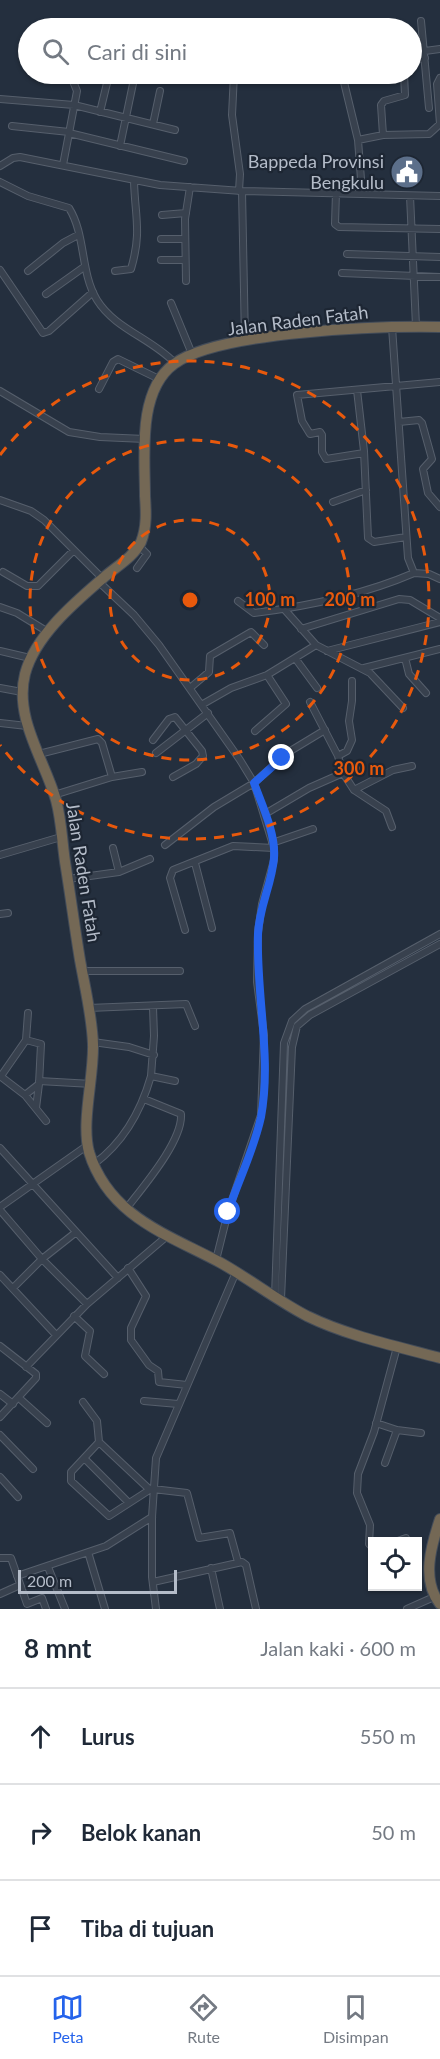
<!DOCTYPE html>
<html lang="id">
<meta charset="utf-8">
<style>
:root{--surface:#fff;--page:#f6f6f7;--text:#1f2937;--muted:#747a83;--line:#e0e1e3;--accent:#2563eb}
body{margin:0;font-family:Lato,sans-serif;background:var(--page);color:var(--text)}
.controls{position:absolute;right:18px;bottom:18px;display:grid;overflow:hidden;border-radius:0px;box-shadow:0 2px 4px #0004}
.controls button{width:54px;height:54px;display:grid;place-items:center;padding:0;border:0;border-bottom:2px solid var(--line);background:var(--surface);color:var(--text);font:30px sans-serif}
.scale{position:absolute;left:18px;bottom:15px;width:159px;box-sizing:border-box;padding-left:6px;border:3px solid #b4bcc9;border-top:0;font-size:16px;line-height:21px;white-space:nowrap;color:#b4bcc9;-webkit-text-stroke:4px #1d2633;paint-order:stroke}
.stop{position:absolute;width:18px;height:18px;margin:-14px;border:4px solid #2563eb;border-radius:50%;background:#fff}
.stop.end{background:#2563eb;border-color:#fff;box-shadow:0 2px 6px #0008}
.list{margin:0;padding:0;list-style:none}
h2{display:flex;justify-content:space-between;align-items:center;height:78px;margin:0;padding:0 24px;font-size:26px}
h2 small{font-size:20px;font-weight:400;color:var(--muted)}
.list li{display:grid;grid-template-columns:39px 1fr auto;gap:18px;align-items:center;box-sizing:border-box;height:96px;padding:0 24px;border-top:2px solid var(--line)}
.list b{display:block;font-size:22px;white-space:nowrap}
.list em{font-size:20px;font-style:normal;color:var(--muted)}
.icon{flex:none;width:33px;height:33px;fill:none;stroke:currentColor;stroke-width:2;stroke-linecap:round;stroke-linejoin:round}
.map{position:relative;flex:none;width:440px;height:1609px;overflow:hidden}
.search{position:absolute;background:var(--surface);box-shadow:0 2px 4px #0004;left:18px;right:18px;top:18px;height:66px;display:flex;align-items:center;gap:15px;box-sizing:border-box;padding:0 21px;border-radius:33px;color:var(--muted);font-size:22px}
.sheet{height:366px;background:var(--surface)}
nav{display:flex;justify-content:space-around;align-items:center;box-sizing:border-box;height:84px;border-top:2px solid var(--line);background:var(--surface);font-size:16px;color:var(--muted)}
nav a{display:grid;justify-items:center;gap:3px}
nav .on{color:var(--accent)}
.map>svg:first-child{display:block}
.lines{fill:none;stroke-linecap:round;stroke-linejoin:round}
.street-casing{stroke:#565f6c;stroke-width:8}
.highway-casing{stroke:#434c59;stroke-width:12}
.street{stroke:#38414e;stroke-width:6}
.highway{stroke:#746855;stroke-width:10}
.route{stroke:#2563eb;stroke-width:8}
.ring{fill:none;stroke:#e8590c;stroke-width:3;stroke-dasharray:10 8}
.labels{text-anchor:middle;stroke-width:4.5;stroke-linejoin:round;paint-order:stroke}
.poi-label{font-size:18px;fill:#b4bcc9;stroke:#1d2633;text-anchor:end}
.street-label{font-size:18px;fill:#b4bcc9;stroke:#1d2633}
.centre{fill:#e8590c;stroke:#1d2633;stroke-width:3}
.ring-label{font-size:18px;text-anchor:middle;font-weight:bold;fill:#e8590c;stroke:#1d2633;stroke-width:4.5;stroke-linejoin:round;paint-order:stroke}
</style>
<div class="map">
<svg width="440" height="1609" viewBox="0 0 440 1609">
<rect width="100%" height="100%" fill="#242f3e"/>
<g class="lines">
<g class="street-casing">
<path id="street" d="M421 21 429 108
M425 51 440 49
M412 59 425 58
M234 74 232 115 240 174 239 191
M342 74 358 140 362 192
M0 99 74 105 175 130
M100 112 107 83
M153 124 160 91
M12 126 69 132
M69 133 184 161
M383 135 381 105 384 101 405 95 404 74
M358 140 383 135 429 134 440 124 437 84 440 78
M120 146 135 74
M63 165 77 91 70 74
M0 166 13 158 20 157 160 185 242 191 440 196
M0 182 28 196 69 208C86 235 80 272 97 300 115 329 151 338 175 363
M242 191 245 341
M336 192 335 224 339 227 440 229
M410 196 416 326
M162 215 186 213
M161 239H185
M347 254 440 257
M161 260H185
M0 270 43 333 49 331 93 292
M28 271 63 243 78 235
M115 271 131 269C142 232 135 217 134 181
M342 273 440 277
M186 281 185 219 190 187
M46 294 84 267
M171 303 192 354
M392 327 408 558 414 573 429 574 440 579
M99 389 113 362 118 359 159 379
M357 390 364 451 368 538 374 542 406 537
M0 391 69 432 100 437 145 439
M399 422 419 420 422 423 432 459 423 469 428 493 440 507
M364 453 326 459 322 452V435L320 432 310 434 302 421 297 395 440 382
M0 500 31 511 44 520 102 578
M333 502 366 490
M137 568 147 554 139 546
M3 572 27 586H38L74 550
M99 582 134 615 159 645 240 760 254 783 274 848V860L262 904 258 932 257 982 264 1035 261 1115 228 1212 216 1260
M238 601 254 613C310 606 363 595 414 573
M0 607 17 613 48 632
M285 610 316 645 370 673 403 708
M301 629 399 599 410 600 440 618
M0 651 30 658
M327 651 440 622
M295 658 317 688
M405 658 409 674 426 693
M364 668 440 649
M0 688 22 692
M190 688 209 672 210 656 251 632 264 645
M310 702 338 756 343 773
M203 704 231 688 267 675 316 645
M0 723 27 726
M255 731 286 704 267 675
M153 740 169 719 175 717 202 751 203 756 196 764 173 777
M156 753 208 713
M39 754 98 739 102 743 112 777
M338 756 347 751 352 740 349 721 352 701V681
M354 790 393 770 412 766
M54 795 112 777 142 772
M265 814 309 788 343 773 354 790 386 811 392 827
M272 843 313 829
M165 845 214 807 254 783 287 753 325 730
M113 848 119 872
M0 855 61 837
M195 863 212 928
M68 879 119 872 150 859
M0 914 8 913
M185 930 170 878 173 870 233 846 274 848
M82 971H180
M153 1007 154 1036 151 1076 175 1081
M89 1008 186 1004 195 1026
M26 1040 28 1013
M93 1042 129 1047 154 1055
M0 1076 25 1095 46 1121
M1 1076 26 1040 41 1044 39 1084 25 1095
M39 1081 92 1084
M36 1108 39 1084
M0 1148 118 1278
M94 1164C124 1142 141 1111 151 1076
M0 1207 88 1145
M126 1209C142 1188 183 1141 181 1114L144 1099
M0 1210 42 1259 75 1233
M128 1268 146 1296 131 1328V1340L149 1365 158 1371 159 1382 187 1385
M0 1275 56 1335
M13 1288 42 1259 87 1304
M275 1296 284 1043 292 1021 305 1009 440 934
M281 1299 292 1047 297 1026 310 1015 440 944
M74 1316 90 1331 85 1356 104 1374
M0 1346 36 1374V1378L0 1417
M26 1367 87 1304 166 1237
M0 1394 13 1404
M19 1398 47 1423
M144 1401 178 1404
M83 1402 97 1421 99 1442 71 1472V1481L109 1516 154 1487
M376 1423 397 1430 385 1463
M397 1430 421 1433
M0 1435 33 1469
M99 1442 148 1488
M84 1458 129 1503
M0 1477 18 1497
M153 1489 187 1493 199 1538 230 1533 238 1562
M395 1542 406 1538
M372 1547 369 1544 370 1525 357 1493 358 1474 374 1432 397 1347
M88 1552 105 1609
M0 1558H11L27 1604 42 1598 46 1609
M48 1567 65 1609
M211 1568 220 1609
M17 1576 106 1546 152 1517
M153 1582 242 1562 246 1565 256 1609
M0 1594 20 1585
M156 1609 152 1577V1517L156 1458 236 1272
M407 1609 434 1597"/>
</g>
<g class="highway-casing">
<path id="highway" d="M440 327C382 326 218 331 174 364 137 391 145 456 145 496 146 511 147 527 141 542 133 558 115 567 102 579 74 603 35 636 25 674 14 718 44 759 56 800 62 822 62 845 66 868 71 899 75 930 80 960 85 988 92 1016 93 1044 94 1077 81 1122 89 1152 109 1217 169 1235 221 1263 251 1280 278 1301 307 1316 348 1336 396 1346 440 1358
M440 1519C431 1546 421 1580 440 1604"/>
</g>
<use href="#street" class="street"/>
<use href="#highway" class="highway"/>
</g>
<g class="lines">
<path class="route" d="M228 1212C238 1181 254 1150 261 1117 272 1057 256 995 258 934 259 907 272 884 274 858 276 834 262 805 254 783L282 758"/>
</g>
<g class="ring">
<circle cx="190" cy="600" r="80"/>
<circle cx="190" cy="600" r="160"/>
<path d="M0 455A239 239 0 1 1 0 745"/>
</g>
<defs>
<g id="civic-disc" transform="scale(1.725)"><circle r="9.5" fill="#5c6f8a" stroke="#1d2633"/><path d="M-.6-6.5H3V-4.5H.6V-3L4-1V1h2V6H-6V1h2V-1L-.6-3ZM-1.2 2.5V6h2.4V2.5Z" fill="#fff"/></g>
</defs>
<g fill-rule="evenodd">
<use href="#civic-disc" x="407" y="172"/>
</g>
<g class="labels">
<g class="poi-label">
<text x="384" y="168">Bappeda Provinsi<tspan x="384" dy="21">Bengkulu</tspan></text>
</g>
<g class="street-label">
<text transform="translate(298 321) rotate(-7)" y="6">Jalan Raden Fatah</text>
<text transform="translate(83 872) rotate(81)" y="6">Jalan Raden Fatah</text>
</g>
</g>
<circle cx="190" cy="600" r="9" class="centre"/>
<g class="ring-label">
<text x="270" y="606">100 m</text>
<text x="350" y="606">200 m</text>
<text x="359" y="775">300 m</text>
</g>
</svg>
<div class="controls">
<button><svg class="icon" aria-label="locate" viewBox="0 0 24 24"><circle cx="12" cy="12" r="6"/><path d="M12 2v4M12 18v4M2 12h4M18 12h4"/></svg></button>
</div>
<div class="scale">200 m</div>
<div class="stop" style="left:228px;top:1212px"></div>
<div class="stop end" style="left:282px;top:758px"></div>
<div class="search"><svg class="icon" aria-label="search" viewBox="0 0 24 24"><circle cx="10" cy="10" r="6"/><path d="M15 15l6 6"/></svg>Cari di sini</div>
</div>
<section class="sheet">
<h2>8 mnt<small>Jalan kaki · 600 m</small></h2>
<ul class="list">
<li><svg class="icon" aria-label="ahead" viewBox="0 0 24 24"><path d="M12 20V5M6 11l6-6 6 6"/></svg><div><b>Lurus</b></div><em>550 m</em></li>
<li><svg class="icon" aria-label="right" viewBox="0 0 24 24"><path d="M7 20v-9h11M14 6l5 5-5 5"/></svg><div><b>Belok kanan</b></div><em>50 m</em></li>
<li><svg class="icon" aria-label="arrive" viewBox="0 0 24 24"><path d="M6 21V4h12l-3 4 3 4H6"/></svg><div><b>Tiba di tujuan</b></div></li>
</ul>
</section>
<nav>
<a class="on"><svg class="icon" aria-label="map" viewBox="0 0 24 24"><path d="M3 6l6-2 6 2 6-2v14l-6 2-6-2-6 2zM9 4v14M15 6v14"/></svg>Peta</a>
<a><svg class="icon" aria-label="directions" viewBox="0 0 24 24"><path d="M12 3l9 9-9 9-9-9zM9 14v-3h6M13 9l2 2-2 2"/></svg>Rute</a>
<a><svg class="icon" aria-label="saved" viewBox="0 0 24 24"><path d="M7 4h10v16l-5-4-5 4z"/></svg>Disimpan</a>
</nav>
